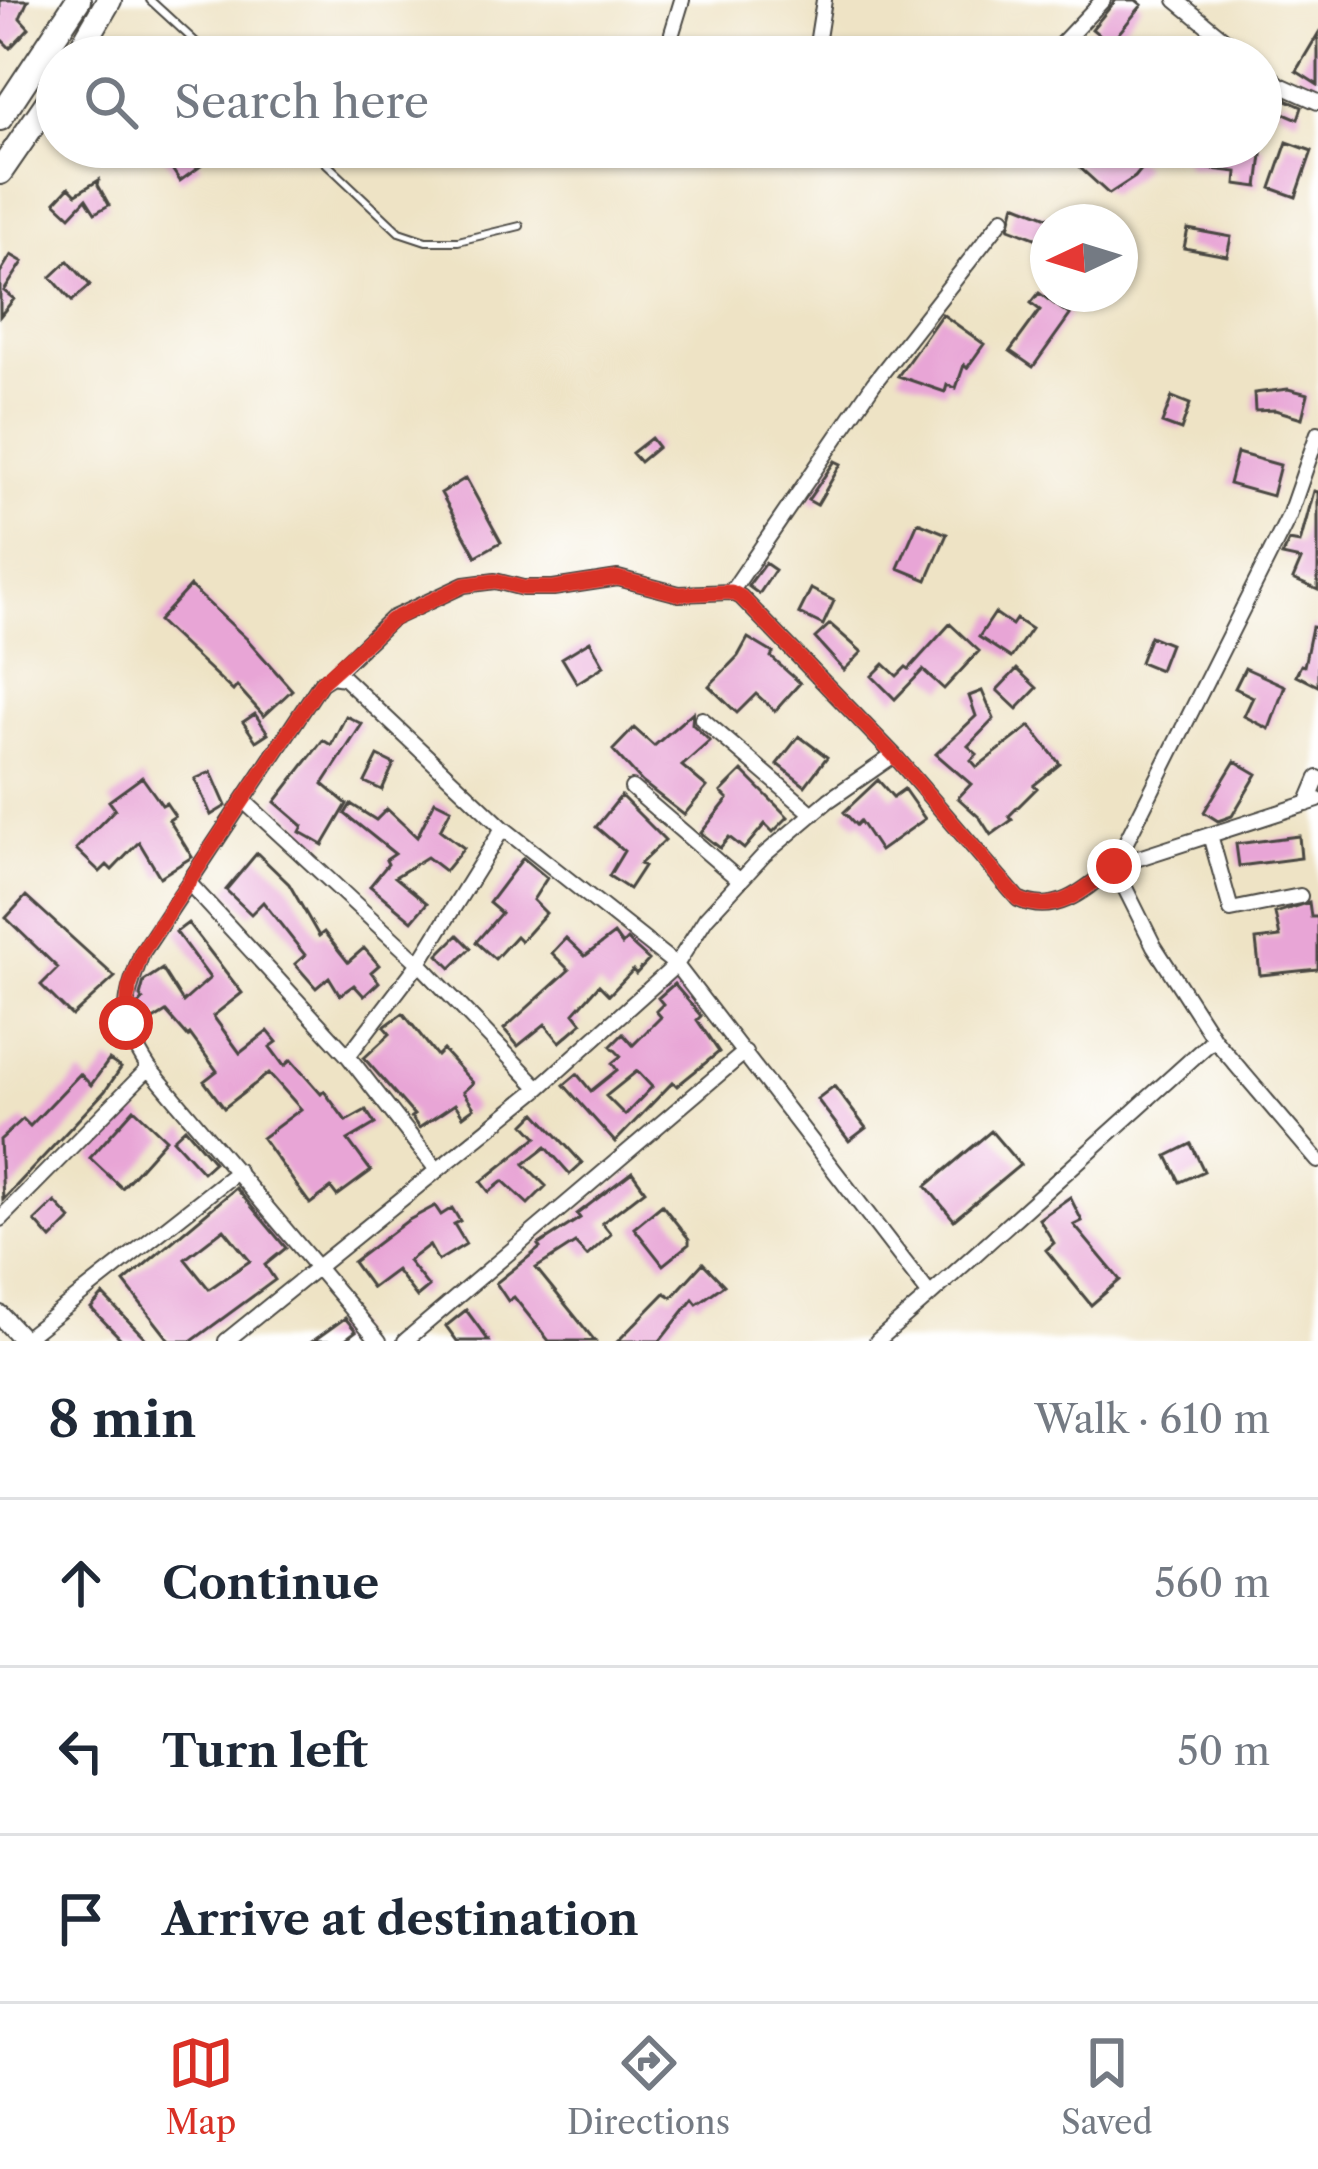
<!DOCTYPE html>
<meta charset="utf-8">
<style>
:root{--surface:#fff;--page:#f2f2f3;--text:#1f2937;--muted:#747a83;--line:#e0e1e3;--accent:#d93025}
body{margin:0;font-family:"Libre Caslon Text",serif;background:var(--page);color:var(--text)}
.compass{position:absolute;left:1030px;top:204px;width:108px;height:108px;border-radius:50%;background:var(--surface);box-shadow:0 3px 9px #0004;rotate:266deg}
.stop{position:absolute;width:36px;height:36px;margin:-27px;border:9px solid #d93025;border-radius:50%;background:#fff}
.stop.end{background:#d93025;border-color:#fff;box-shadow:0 3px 12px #0008}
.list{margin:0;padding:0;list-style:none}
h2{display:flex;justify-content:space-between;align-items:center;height:156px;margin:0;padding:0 48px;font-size:51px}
h2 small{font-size:39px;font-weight:400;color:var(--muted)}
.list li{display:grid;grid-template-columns:78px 1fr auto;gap:36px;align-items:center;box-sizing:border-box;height:168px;padding:0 48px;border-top:3px solid var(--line)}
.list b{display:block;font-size:45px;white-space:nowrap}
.list em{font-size:39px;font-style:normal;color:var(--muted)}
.icon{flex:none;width:66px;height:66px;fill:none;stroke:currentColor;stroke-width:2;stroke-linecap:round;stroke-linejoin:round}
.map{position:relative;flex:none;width:1318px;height:1341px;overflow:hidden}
.search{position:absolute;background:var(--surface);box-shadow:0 3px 9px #0004;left:36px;right:36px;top:36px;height:132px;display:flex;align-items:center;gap:30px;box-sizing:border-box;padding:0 42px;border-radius:66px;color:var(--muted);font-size:45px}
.sheet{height:660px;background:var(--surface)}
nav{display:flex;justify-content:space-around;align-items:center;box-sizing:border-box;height:168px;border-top:3px solid var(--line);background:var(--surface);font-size:33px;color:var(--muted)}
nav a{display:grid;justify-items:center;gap:6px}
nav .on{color:var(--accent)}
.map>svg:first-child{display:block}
.building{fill:#e8a5d6;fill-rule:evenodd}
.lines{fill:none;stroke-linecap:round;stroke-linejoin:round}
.lane-casing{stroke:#484742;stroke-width:10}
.street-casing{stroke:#484742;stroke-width:18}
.secondary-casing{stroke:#484742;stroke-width:22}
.highway-casing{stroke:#484742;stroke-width:28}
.lane{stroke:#fff;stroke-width:6}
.street{stroke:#fff;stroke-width:14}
.secondary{stroke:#fff;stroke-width:18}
.highway{stroke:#fff;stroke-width:24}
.route{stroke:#d93025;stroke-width:15}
</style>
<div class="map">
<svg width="1318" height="1341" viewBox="0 0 1318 1341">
<rect width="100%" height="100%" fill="#fff"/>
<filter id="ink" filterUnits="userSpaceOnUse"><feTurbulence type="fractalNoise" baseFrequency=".00833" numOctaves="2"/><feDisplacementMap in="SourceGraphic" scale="24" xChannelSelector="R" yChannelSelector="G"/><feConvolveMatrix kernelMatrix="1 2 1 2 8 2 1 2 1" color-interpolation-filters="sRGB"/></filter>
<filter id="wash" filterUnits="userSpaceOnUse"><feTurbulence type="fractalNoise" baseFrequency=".004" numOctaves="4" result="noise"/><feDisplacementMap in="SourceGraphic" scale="48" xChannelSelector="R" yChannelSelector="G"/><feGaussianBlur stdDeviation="2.7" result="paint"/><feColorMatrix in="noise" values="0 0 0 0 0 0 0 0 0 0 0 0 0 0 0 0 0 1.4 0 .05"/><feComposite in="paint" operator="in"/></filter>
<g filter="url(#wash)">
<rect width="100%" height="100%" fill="#eee3c5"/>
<g id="blocks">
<path class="building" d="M0 0H28L20 18 29 28 10 48 0 38Z
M1116 0H1136L1142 5 1110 44 1092 29Z
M1318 34V85L1296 71Z
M1282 98 1302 107 1298 119 1277 110Z
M1287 142 1312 151 1296 197 1271 188Z
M166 147H188L201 166 180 181 160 151Z
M1066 147H1121L1144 166 1135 177 1109 194 1076 164Z
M1187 147H1263L1258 187 1236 184 1237 172 1185 166Z
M99 180 98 185 109 205 95 213 86 199 70 216 55 202 69 187 76 194Z
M1015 204 1048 217V243L1009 228Z
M1188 229 1231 237 1227 256 1184 248Z
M11 255 23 262 4 291 14 299 0 316V273Z
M68 261 90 285 72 301 51 277Z
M1039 293 1070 315 1033 367 1010 351 1040 310 1031 303Z
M942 314 984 344 967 368 964 365 956 388 947 385 945 392 898 376Z
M1288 389 1308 394 1302 418 1275 410 1255 411 1254 393Z
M1172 397 1190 404 1181 430 1162 423Z
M651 438 658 447 640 462 632 453Z
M1237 453 1280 465 1272 496 1229 484Z
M835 461 841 464 817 505 808 500Z
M466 478 501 542 476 556 441 493Z
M1314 491 1318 492V590L1293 579 1301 560 1282 556 1289 541 1300 543Z
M918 522 947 534 927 580 898 568Z
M765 563 775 570 759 594 748 586Z
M190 586 247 639 292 690 264 716 237 686 233 691 158 621Z
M811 589 834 601 823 625 799 613Z
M995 613 1012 625 1016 619 1031 629 1011 658 979 637Z
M830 624 862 652 844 670 815 638Z
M950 624 979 651 944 689 923 670 895 699 872 676 884 664 897 676 906 667 909 669Z
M1312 627 1318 628V686L1296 675 1301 665 1304 666Z
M1150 636 1170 644 1160 670 1140 662Z
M748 638 773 653 771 657 800 683 775 711 756 694 737 713 709 686 738 656Z
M590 641 604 666 577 683 562 658Z
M1245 668 1285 686 1269 729 1244 716 1253 697 1235 688Z
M1017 669 1037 688 1017 709 997 690Z
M982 691 994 719 968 746 977 754 971 760 977 767 1030 726 1060 764 1034 785 1037 788 1009 816 1012 820 991 835 980 818 958 798 971 784 936 754 976 716 969 696Z
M693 712 692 724 710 741 682 766 707 787 684 815 642 782 613 750 634 728 654 746Z
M255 714 268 733 256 741 243 722Z
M346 716 362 724 323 784 347 804 323 845 300 832 303 826 275 802 323 740 331 745Z
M799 736 827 757 805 786 777 764Z
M378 756 394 764 382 790 365 782Z
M1235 761 1257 774 1232 816 1218 821 1204 812Z
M742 771 788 817 773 832 765 824 744 849 729 837 720 848 701 833 728 799 721 792Z
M211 772 226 806 211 815 195 779Z
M142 777 162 805 166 803 175 816 169 820 192 857 160 877 139 842 112 870 107 865 100 872 76 849 115 809 109 801Z
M878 780 893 797 904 789 925 819 880 851 860 821 856 825 844 812Z
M621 796 665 840 640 864 644 866 629 889 609 876 624 851 596 827Z
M435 801 451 809 440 830 464 848 445 871 427 857 395 877 427 903 412 921 370 886 388 864 386 860 395 854 345 814 351 804 376 820 387 809 417 837Z
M1299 836 1301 858 1239 866 1236 844Z
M257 853 289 884 319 936 324 932 348 962 364 948 379 965 371 972 379 982 364 996 354 985 340 995 329 977 316 988 295 964 305 955 263 902 251 914 226 890Z
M523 858 547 878 533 900 546 913 521 941 516 936 495 959 476 942 501 913 489 903Z
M26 896 115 977 72 1016 41 985 58 968 6 918Z
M1309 902 1311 917H1318V969L1260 975 1256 940 1280 937 1275 913Z
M188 923 242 993 213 1016 240 1053 268 1031 277 1042 270 1047 284 1066 291 1060 321 1094 324 1091 346 1121 366 1110 375 1124 348 1140 371 1171 337 1196 331 1188 310 1204 262 1138 301 1109 269 1073 224 1108 204 1081 217 1071 190 1034 188 1037 166 1012 150 1022 139 1005 143 1000 140 996 144 981 162 969 183 1002 210 978 176 932Z
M614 934 622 945 627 940 649 960 636 974 633 970 609 995 599 985 574 1013 582 1023 560 1042 545 1024 518 1046 504 1029 569 970 552 953 566 938 585 956Z
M458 935 471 948 451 968 438 955Z
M674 984 701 1016 697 1020 719 1052 677 1086 673 1082 615 1142 564 1085 577 1074 591 1091 617 1070 612 1063 621 1056 611 1046 623 1034 633 1045 661 1017 656 1011 663 1004 658 998ZM637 1071 652 1087 625 1115 606 1096Z
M403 1013 437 1056 443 1050 473 1083 463 1092 474 1108 463 1116 455 1104 419 1128 411 1117 414 1115 364 1058 390 1034 384 1027Z
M109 1060 121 1068 105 1091 3 1200 0 1140 23 1119 30 1126 80 1074 91 1085Z
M834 1086 866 1128 849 1141 817 1099Z
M134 1109 166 1139 122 1188 90 1158Z
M536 1113 582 1163 570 1174 546 1147 524 1164 546 1186 528 1204 503 1181 489 1192 481 1182 537 1137 525 1124Z
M185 1128 214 1162 203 1172 173 1139Z
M991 1131 1020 1165 954 1220 926 1186Z
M1191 1144 1204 1171 1180 1182 1167 1156Z
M632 1172 645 1190 602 1223 611 1234 587 1256 575 1243 536 1268 595 1341H549L514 1297 508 1301 496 1283 540 1248 538 1245 580 1218 577 1214Z
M236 1188 286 1248 265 1265 275 1280 192 1341H170L124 1282ZM224 1229 250 1261 209 1289 185 1259Z
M1070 1197 1082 1221 1074 1225 1120 1280 1091 1305 1046 1250 1054 1243 1039 1219Z
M55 1202 71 1219 51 1239 35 1221Z
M662 1205 689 1239V1244L663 1265 634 1228Z
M435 1206 441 1215 452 1208 460 1221 454 1224 466 1244 438 1261 429 1245 408 1261 429 1287 417 1297 396 1270 372 1288 353 1262 407 1221Z
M703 1263 724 1285 697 1304 693 1299 660 1341H618L665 1293 672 1297Z
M103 1295 148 1341H123L91 1308Z
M466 1310 489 1341H457L446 1326Z
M345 1318 356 1331 343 1341H313Z"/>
</g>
</g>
<g filter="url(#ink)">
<use href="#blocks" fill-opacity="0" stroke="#484742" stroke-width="3"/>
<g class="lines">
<g class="lane-casing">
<path id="lane" d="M150 0 212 57
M309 147 399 232 426 241H458L520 226"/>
</g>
<g class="street-casing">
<path id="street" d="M1176 0 1246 57
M672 33 682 0
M815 57 824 0
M1049 57 1103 0
M1261 69 1280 85 1318 102
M731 592 874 383 1003 218
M332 676 391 619 464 585 495 581 523 588H553L618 578 679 594 731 592 741 597 894 755 1018 899C1056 917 1086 889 1114 866L1289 516 1318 433
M702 719 813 814
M632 788 739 880
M1318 800 1114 866 1154 946 1214 1039 1318 1161
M245 802 419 963 539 1088
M1307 804 1318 778
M1210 835 1231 910 1300 896
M189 883 348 1056 437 1170
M348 1056 419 963 503 828
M149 1068C118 1021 123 1004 142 953L321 683 332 676 344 678 503 828 676 965 930 1295 877 1341
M0 1219 149 1068 379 1341
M930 1295 1214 1039
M23 1340 238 1171
M226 1341 539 1088 676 965 706 918 764 855 829 800 894 755
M405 1341 745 1052"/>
</g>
<g class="secondary-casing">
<path id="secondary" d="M0 1315 24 1341"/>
</g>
<g class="highway-casing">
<path id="highway" d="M76 57 109 0
M0 118 78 0
M0 172 57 89"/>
</g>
<use href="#lane" class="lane"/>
<use href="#street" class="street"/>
<use href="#secondary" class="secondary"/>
<use href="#highway" class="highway"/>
</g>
</g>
<g class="lines" filter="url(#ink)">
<path class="route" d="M126 1023 129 988 142 952 321 683 391 620 464 585 495 581 524 588H553L617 578 679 594 731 592 741 597 894 755 1018 899C1056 917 1085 889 1114 866"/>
</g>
</svg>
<svg class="compass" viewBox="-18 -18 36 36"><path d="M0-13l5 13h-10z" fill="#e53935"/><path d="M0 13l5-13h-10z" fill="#747a83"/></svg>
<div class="stop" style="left:126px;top:1023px"></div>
<div class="stop end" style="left:1114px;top:866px"></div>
<div class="search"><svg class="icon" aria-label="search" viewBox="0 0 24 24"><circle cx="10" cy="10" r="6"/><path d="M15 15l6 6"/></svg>Search here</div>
</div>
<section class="sheet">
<h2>8 min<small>Walk · 610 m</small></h2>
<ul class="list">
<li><svg class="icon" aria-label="ahead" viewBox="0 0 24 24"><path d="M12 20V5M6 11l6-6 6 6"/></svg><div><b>Continue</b></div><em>560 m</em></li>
<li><svg class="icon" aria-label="left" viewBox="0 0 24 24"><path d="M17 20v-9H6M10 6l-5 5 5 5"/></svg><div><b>Turn left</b></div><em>50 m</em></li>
<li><svg class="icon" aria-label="arrive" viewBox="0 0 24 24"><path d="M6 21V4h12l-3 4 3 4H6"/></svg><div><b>Arrive at destination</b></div></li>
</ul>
</section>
<nav>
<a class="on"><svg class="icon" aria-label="map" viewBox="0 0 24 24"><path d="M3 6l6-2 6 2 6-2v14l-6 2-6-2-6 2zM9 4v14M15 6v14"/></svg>Map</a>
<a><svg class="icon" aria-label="directions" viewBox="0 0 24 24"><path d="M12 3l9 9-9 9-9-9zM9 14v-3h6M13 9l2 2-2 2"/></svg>Directions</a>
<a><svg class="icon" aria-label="saved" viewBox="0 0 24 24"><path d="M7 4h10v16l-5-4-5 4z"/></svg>Saved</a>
</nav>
